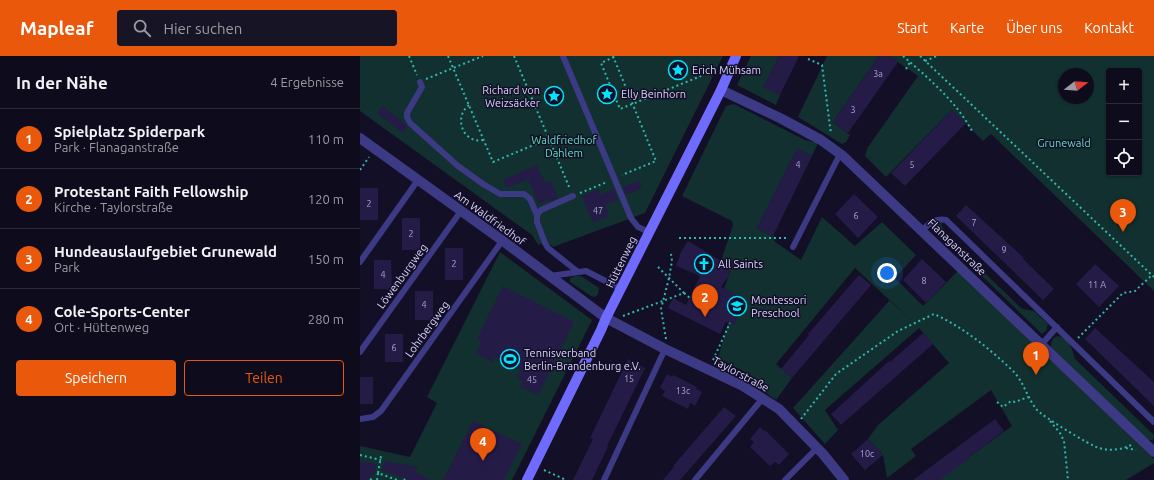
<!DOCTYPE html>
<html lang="de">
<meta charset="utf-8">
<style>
:root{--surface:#0e0b1c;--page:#171425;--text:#f1f3f6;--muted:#9b9ba3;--line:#2e2b3b;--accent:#ea580c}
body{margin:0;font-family:Ubuntu,sans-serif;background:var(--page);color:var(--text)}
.controls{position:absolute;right:12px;top:12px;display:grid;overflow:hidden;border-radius:4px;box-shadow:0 1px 3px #0004}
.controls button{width:36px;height:36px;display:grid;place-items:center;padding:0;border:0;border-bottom:1px solid var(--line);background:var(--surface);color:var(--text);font:20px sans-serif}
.compass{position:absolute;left:698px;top:12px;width:36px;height:36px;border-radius:50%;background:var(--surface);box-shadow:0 1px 3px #0004;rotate:73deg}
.you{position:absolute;left:527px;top:217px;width:14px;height:14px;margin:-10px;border:3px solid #fff;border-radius:50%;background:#1a73e8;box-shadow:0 0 0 6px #1a73e833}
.badge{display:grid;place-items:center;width:26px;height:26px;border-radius:50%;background:var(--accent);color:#fff;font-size:13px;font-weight:700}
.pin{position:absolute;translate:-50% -33px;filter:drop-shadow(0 1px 2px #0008)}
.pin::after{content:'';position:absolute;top:21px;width:14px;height:12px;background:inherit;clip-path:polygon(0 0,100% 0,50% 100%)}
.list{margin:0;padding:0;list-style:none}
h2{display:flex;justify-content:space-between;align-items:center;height:52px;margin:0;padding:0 16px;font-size:17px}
h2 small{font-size:13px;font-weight:400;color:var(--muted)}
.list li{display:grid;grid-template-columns:26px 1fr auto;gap:12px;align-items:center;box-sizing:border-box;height:60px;padding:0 16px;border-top:1px solid var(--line)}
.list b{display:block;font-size:15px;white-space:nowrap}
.list p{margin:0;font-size:13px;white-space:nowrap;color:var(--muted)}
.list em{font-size:13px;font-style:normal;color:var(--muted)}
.actions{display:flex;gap:8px;padding:12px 16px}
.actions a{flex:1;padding:9px 0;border:1px solid var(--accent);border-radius:4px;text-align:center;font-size:14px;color:var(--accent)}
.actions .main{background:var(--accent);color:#fff}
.icon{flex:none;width:22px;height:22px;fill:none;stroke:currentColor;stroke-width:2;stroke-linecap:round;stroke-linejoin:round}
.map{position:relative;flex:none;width:794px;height:424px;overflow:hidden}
header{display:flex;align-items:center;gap:24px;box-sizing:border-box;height:56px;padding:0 20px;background:var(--accent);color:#fff}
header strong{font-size:19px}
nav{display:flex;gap:22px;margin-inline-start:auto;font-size:14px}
.search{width:280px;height:36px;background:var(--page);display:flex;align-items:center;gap:10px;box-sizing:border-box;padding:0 14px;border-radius:4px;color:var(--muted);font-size:15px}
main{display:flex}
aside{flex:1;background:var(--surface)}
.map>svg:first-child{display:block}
.green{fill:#12302f;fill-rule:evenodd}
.building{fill:#241b47}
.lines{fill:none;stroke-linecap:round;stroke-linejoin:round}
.path{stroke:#2fb8b0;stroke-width:2;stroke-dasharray:2 3;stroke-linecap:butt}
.service{stroke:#3d3a85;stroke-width:6}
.minor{stroke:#3d3a85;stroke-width:10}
.secondary{stroke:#6f6bff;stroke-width:10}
.labels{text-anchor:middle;stroke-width:3;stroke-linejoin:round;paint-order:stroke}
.number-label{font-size:9px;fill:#aca6d1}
.poi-label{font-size:11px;fill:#d9d4ff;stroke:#130f26;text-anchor:start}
.park-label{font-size:11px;fill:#5fe0c0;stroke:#130f26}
.street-label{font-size:11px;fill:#d9d4ff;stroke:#130f26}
</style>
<header>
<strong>Mapleaf</strong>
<div class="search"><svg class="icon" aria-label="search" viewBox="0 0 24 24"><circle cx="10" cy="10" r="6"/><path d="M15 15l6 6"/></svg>Hier suchen</div>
<nav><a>Start</a><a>Karte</a><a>Über uns</a><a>Kontakt</a></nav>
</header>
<main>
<aside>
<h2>In der Nähe<small>4 Ergebnisse</small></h2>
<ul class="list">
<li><span class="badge">1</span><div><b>Spielplatz Spiderpark</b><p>Park · Flanaganstraße</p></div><em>110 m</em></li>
<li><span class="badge">2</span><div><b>Protestant Faith Fellowship</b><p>Kirche · Taylorstraße</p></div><em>120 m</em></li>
<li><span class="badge">3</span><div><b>Hundeauslaufgebiet Grunewald</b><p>Park</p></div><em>150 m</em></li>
<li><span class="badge">4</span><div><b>Cole-Sports-Center</b><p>Ort · Hüttenweg</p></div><em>280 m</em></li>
</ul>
<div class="actions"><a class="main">Speichern</a><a>Teilen</a></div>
</aside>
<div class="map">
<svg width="794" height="424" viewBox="0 0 794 424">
<rect width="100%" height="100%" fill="#130f26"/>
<path class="green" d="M0 0H363L285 157 193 191 187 186 178 189 172 179 0 55Z
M391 0H419L404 31 420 39 416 49 377 29Z
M467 0H519L473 66 490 79 486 86 482 88 438 61Z
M529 0H794V235L631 78 623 85 592 54 526 121 505 100 508 91 558 20ZM749 15H779V117H749ZM704 18H728V42H704Z
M374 48 445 84 458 87 452 100 437 93 397 172 415 181 414 185 441 204 462 161 495 190 522 166 556 199 535 222 563 250 598 215 794 403V407L766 424H577L652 370 631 334 551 393 556 400 527 422 523 399 508 383 518 369 589 307 559 272 465 354 478 374 465 388 433 352 530 244 555 268 495 212 416 308 432 322 416 344 388 324 391 319 358 302 376 239 364 233 373 207 362 202 373 169 372 165 322 140 366 50Z
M583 167 581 169 584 173 581 175 660 251 663 253 674 255 688 268 686 275 682 278 570 170 574 168Z
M140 196 232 264 152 424H0V390L50 401 77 347 67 341Z
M215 220H221L239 232 238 238 235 241 231 240 210 226V222Z
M698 280C710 282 712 293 715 303L794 379 793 384H788L691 291C691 286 692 282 698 280Z"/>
<path class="building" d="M419 0H439L420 39 403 31Z
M519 0H529L538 6 488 77 473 66Z
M23 50 45 68 47 70 43 77 17 57Z
M592 54 606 67 545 130 531 117Z
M437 92 452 100 413 180 397 172Z
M177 109 185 127 191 125 198 142 188 146 187 144 179 148 168 123 146 132 143 124Z
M279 124 282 132 266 139 263 131Z
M0 132H18V164H0Z
M238 133 241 139 254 133 258 144 245 149 249 160 233 167 222 140Z
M494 138 518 161 498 182 475 158Z
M606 149 664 202 663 203 694 233 683 244 596 160Z
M42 162H60V194H42Z
M328 185 361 205 362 202 373 207 368 221 361 231 386 243 374 269 366 266 360 278 308 252 313 242 326 249 340 220 316 210 321 196Z
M85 192H103V224H85Z
M562 203 586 226 566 247 543 224Z
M14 204H31L32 233H14Z
M735 208 759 230 739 251 716 228Z
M499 219 511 229 432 322 421 313 449 279 448 278Z
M143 230 214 266 178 339 160 331 163 326 157 322 161 314 135 301 132 306 116 297 122 285 117 283Z
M55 235H73V264H55Z
M735 272 794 326V350L725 283Z
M563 277 573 288 481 369 471 358 529 305 530 306Z
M25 278H43V306H25Z
M268 303 285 312 247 390 248 391 232 424H213L233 383 230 382Z
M307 318 312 321 313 319 337 331 336 333 342 336 335 350 330 347 328 353 302 340 305 335 300 332Z
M0 321H13V348H0Z
M364 351 376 360 320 424H303L314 411 313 410Z
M635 363 644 375 609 401 610 402 580 424H553Z
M113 365 162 388 144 424H83Z
M400 371 404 375 405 374 429 398 419 409 415 406 410 410 390 391 394 386 390 383Z
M508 383 523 399 505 414 491 398Z
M0 405 16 408 14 419 11 418 10 424H0Z
M24 405 58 411 55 416 71 424H47L36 419 22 415Z"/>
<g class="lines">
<path class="path" d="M49 0 57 19
M88 0 133 106 188 83
M154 0 210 133
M253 0 296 105 262 119
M543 0C568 22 596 45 612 75
M560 0 794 221
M254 1 241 7 260 53 341 20
M448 3 462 9 471 78
M565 5 577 0
M546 13 550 6
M66 23 123 0
M109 49C93 61 103 88 123 84
M0 114 9 101
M220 137 247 126
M319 182H429
M324 237 331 243
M263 260 324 237 297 210
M718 282 763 237 775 235 792 219
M306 283 301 253 309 222 312 205 311 198
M353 304 370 267
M637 346 643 351 651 345 655 346 668 341
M441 363 476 318 538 275 574 258C603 271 630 293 653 315 664 326 667 342 677 354 682 360 731 390 739 392 750 395 761 394 771 389
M690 365 700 377 704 385 708 424
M766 392 776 394
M0 399 21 404
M184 414 206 424
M18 417 21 400
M10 423 12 424
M17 424 18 417 37 424
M44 424 45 423"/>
<path class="service" d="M203 0 271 162 278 171 289 176
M60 26 62 31 47 57V61L50 67 98 110 123 128 140 138H164L170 143 177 159
M213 140 181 154 177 159V166L185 187 188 192 218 216
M562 175C569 167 575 162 586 164L794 366
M433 191 480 98
M0 206 58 124
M190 220 226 215 261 233
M681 289 697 271
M0 296 101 155
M0 363 13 361 21 355 142 185
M244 424 305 293
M335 424 403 342
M425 424 457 392"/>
<path class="minor" d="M361 34 420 62 461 84 483 100 794 396
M0 82 143 185 246 262 305 293 383 330 419 353 463 398 484 424"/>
<path class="secondary" d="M167 424 241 274 246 262 361 34 376 0"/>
</g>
<defs>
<g id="sight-ring" transform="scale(1)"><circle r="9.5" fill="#130f26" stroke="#00e5ff" stroke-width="1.5"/><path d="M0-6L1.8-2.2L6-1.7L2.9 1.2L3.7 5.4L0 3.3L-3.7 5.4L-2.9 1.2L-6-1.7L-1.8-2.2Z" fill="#00e5ff"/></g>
<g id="church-ring" transform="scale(1)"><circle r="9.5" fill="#130f26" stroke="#00e5ff" stroke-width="1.5"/><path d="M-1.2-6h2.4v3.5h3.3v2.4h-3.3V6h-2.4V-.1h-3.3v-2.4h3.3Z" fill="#00e5ff"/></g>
<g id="school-ring" transform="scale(1)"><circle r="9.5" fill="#130f26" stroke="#00e5ff" stroke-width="1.5"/><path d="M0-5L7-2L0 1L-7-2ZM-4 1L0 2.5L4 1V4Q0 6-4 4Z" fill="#00e5ff"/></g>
<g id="stadium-ring" transform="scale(1)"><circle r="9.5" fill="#130f26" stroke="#00e5ff" stroke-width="1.5"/><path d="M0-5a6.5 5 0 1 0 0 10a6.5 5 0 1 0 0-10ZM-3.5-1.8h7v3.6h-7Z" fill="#00e5ff"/></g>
</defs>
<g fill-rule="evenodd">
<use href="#sight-ring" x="318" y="14"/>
<use href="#sight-ring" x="247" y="38"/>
<use href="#sight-ring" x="194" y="40"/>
<use href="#church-ring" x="344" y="208"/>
<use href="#school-ring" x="377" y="250"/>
<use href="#stadium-ring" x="150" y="303"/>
</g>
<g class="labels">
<g class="number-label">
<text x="518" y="21">3a</text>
<text x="493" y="57">3</text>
<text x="438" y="112">4</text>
<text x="552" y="112">5</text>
<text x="9" y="151">2</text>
<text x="238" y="158">47</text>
<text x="496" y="163">6</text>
<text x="614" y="170">7</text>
<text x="51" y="181">2</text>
<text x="644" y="197">9</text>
<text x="94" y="211">2</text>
<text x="23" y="222">4</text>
<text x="564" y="228">8</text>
<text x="737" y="232">11 A</text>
<text x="64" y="252">4</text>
<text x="34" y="295">6</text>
<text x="269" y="326">15</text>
<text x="172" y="327">45</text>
<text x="323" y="338">13c</text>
<text x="507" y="401">10c</text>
</g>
<g class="poi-label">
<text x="332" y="18">Erich Mühsam</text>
<text x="180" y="38" text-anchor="end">Richard von<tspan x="180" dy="13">Weizsäcker</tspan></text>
<text x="261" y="42">Elly Beinhorn</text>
<text x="358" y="212">All Saints</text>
<text x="391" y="248">Montessori<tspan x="391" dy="13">Preschool</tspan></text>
<text x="164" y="301">Tennisverband<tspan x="164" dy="13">Berlin-Brandenburg e.V.</tspan></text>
</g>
<g class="park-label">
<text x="204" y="88">Waldfriedhof<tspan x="204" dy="13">Dahlem</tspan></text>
<text x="704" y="91">Grunewald</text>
</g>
<g class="street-label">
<text transform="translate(130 162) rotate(36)" y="4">Am Waldfriedhof</text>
<text transform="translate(597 191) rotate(44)" y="4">Flanaganstraße</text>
<text transform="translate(261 206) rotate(-64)" y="4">Hüttenweg</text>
<text transform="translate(42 220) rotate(-54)" y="4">Löwenburgweg</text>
<text transform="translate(67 273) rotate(-54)" y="4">Lohrbergweg</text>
<text transform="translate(381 318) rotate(28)" y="4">Taylorstraße</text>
</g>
</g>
</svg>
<div class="controls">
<button>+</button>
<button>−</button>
<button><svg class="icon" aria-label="locate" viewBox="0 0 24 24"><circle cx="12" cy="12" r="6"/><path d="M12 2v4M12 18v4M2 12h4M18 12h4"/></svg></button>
</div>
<svg class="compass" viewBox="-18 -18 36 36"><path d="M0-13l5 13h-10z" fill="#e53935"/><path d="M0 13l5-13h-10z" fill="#9b9ba3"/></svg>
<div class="you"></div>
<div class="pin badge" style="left:676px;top:319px">1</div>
<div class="pin badge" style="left:345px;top:261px">2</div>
<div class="pin badge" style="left:763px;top:176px">3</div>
<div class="pin badge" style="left:123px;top:405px">4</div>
</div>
</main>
